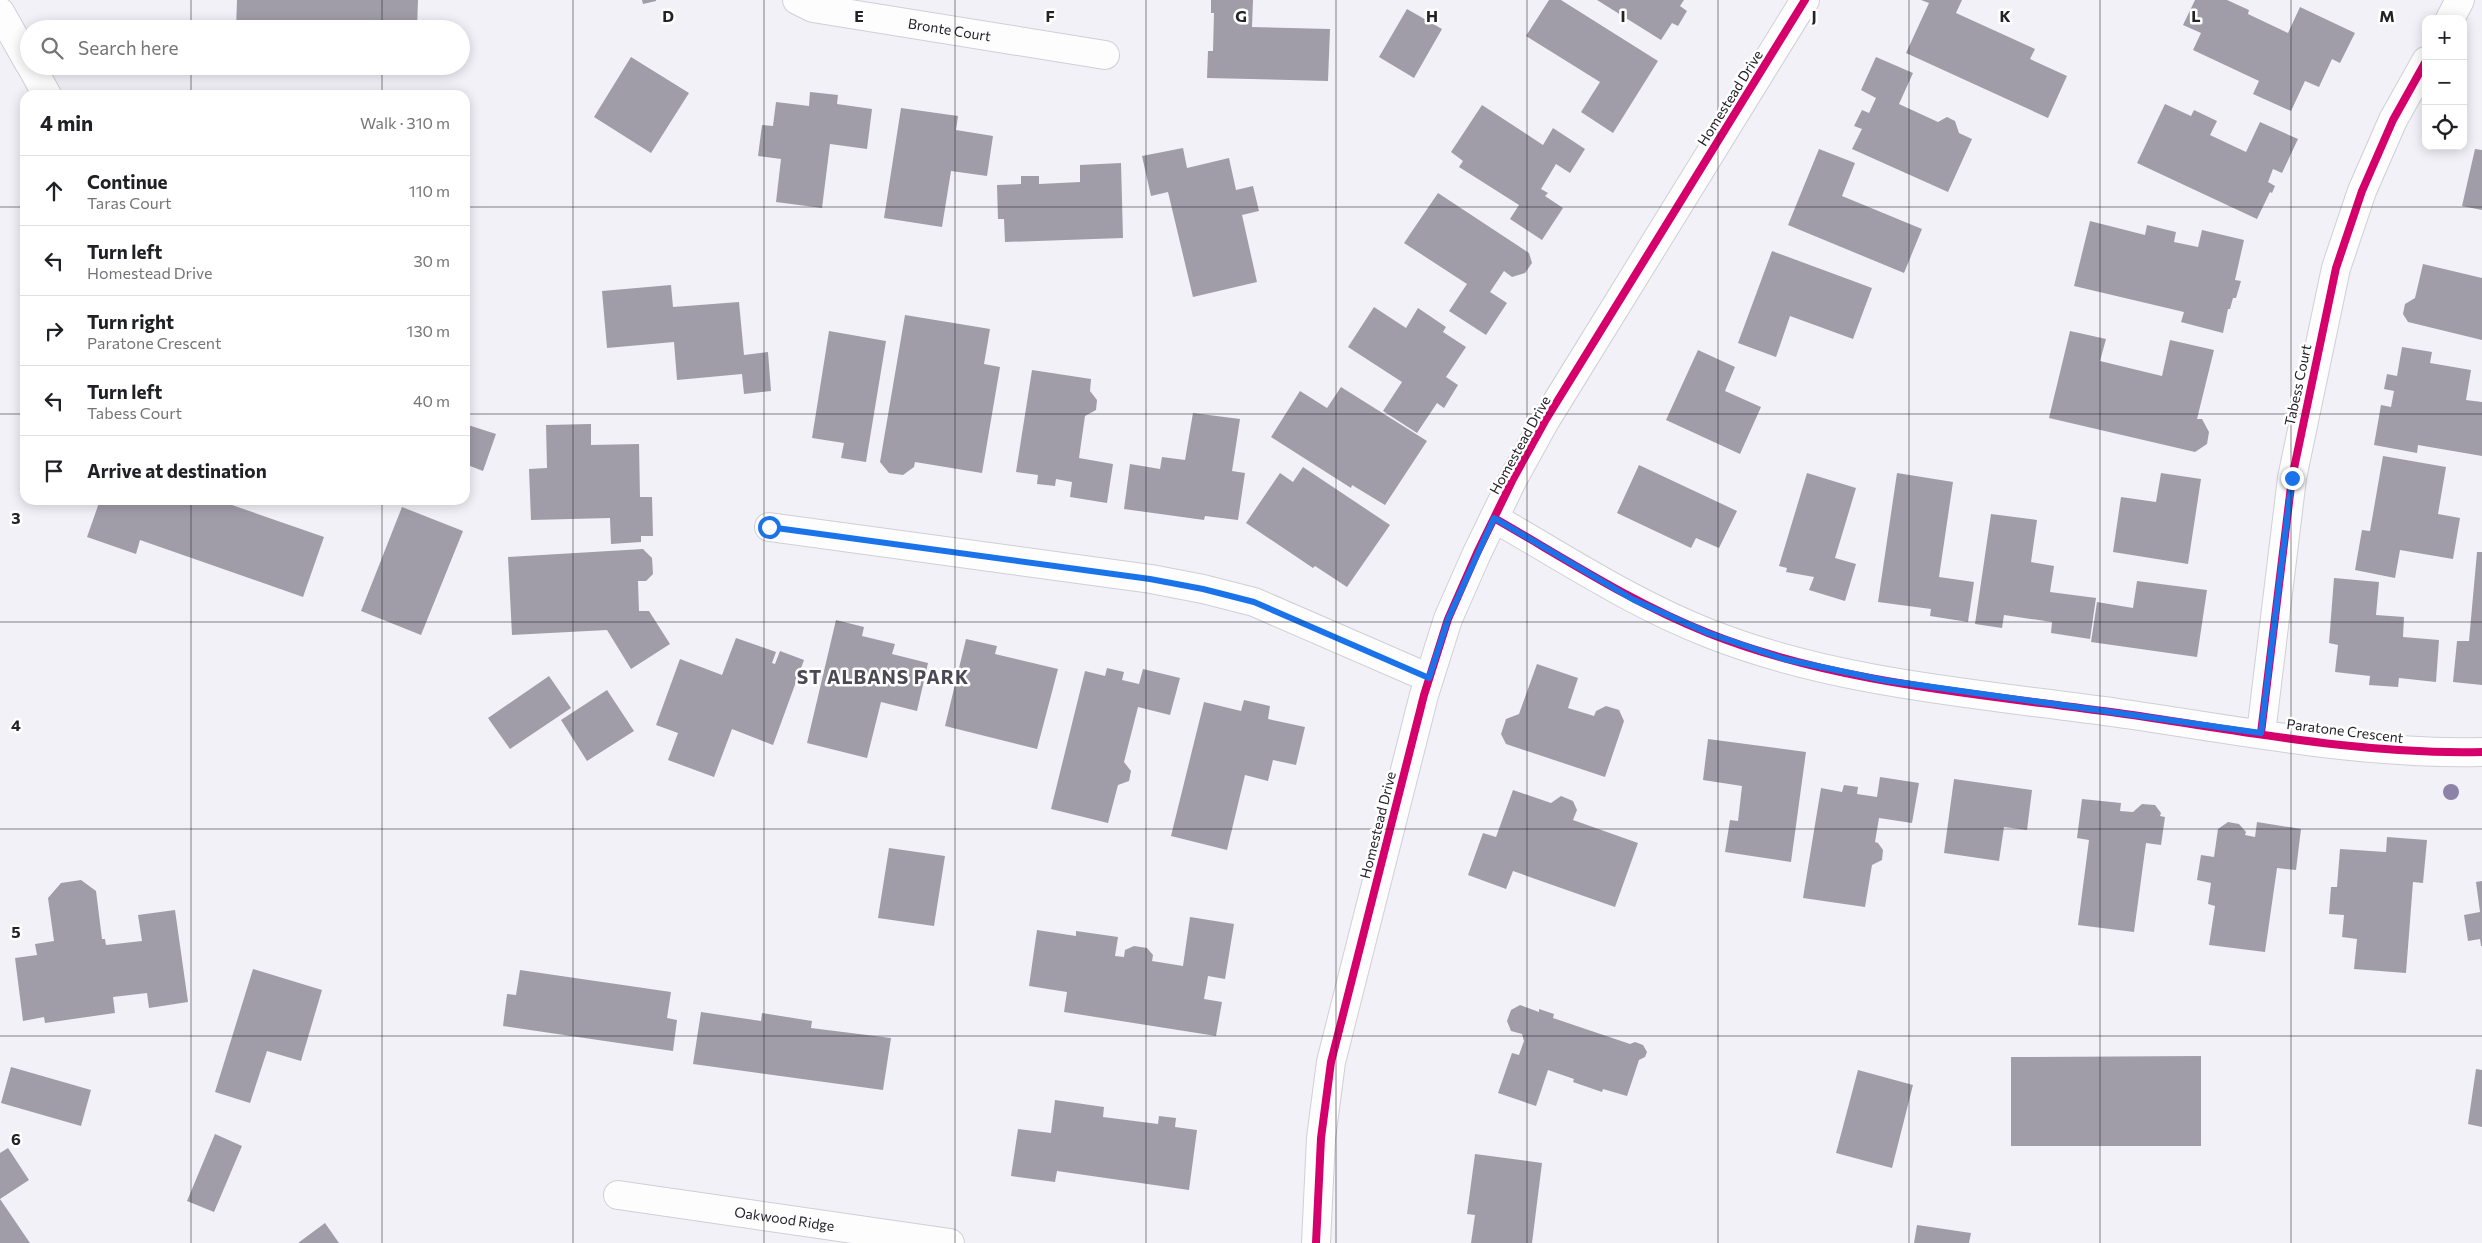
<!DOCTYPE html>
<meta charset="utf-8">
<style>
:root{--surface:#fff;--page:#f2f2f2;--text:#202124;--muted:#757577;--line:#e0e0e0}
body{margin:0;font-family:Commissioner,sans-serif;background:var(--page);color:var(--text)}
.controls{position:absolute;right:15px;top:15px;display:grid;overflow:hidden;border-radius:10px;box-shadow:0 2px 12px #0003}
.controls button{width:45px;height:45px;display:grid;place-items:center;padding:0;border:0;border-bottom:1px solid var(--line);background:var(--surface);color:var(--text);font:25px sans-serif}
.stop{position:absolute;width:15px;height:15px;margin:-11px;border:4px solid #1a73e8;border-radius:50%;background:#fff}
.stop.end{background:#1a73e8;border-color:#fff;box-shadow:0 1px 5px #0008}
.list{margin:0;padding:0;list-style:none}
h2{display:flex;justify-content:space-between;align-items:center;height:65px;margin:0;padding:0 20px;font-size:21px}
h2 small{font-size:16px;font-weight:400;color:var(--muted)}
.list li{display:grid;grid-template-columns:32px 1fr auto;gap:15px;align-items:center;box-sizing:border-box;height:70px;padding:0 20px;border-top:1px solid var(--line)}
.list b{display:block;font-size:19px;white-space:nowrap}
.list p{margin:0;font-size:16px;white-space:nowrap;color:var(--muted)}
.list em{font-size:16px;font-style:normal;color:var(--muted)}
.icon{flex:none;width:28px;height:28px;fill:none;stroke:currentColor;stroke-width:2;stroke-linecap:round;stroke-linejoin:round}
.map{position:relative;flex:none;width:2482px;height:1243px;overflow:hidden}
.search{position:absolute;background:var(--surface);box-shadow:0 2px 12px #0003;left:20px;top:20px;width:450px;height:55px;display:flex;align-items:center;gap:12px;box-sizing:border-box;padding:0 18px;border-radius:28px;color:var(--muted);font-size:19px}
.panel{position:absolute;background:var(--surface);box-shadow:0 2px 12px #0003;left:20px;top:90px;width:450px;height:415px;border-radius:15px}
.map>svg:first-child{display:block}
.building{fill:#a09da9}
.lines{fill:none;stroke-linecap:round;stroke-linejoin:round}
.minor-casing{stroke:#d0cfd5;stroke-width:30}
.minor{stroke:#fdfdfe;stroke-width:28}
.cycleway-casing{stroke:#fff;stroke-width:11}
.cycleway{stroke:#d6006c;stroke-width:8}
.tree{fill:#8d82a7}
.route{stroke:#1a73e8;stroke-width:6}
.grid{fill:none;stroke:#232227;stroke-width:1;stroke-opacity:0.55}
.labels{text-anchor:middle;stroke-width:5;stroke-linejoin:round;paint-order:stroke}
.street-label{font-size:14px;fill:#232227;stroke:#fff}
.district-label{font-size:19px;font-weight:bold;letter-spacing:1px;fill:#4b4954;stroke:#fff}
.grid-label{font-size:16px;text-anchor:middle;font-weight:bold;fill:#232227;stroke:#fff;stroke-width:5;stroke-linejoin:round;paint-order:stroke}
</style>
<div class="map">
<svg width="2482" height="1243" viewBox="0 0 2482 1243">
<rect width="100%" height="100%" fill="#f2f1f8"/>
<path class="building" d="M237 0H418L417 29H236Z
M642 0H656V1L643 4Z
M1211 0H1253L1252 27 1330 29 1328 81 1207 78 1208 51H1213L1214 13H1211Z
M1549 0H1561L1658 61 1613 133 1581 112 1600 82 1526 36Z
M1597 0H1684L1680 6 1687 11 1678 26 1672 23 1661 40Z
M1921 0H1962L1956 13 2035 49 2030 59 2067 76 2048 118 1906 53 1929 3Z
M2195 0H2227L2249 10 2248 14 2288 33 2300 7 2355 33 2340 63 2332 59 2319 87 2305 81 2291 111 2253 94 2259 81 2193 50 2201 33 2183 25Z
M1407 9 1442 29 1414 78 1379 57Z
M631 57 689 93 651 153 594 117Z
M1876 57 1913 73 1899 104 1938 122 1947 117 1955 121 1959 133 1972 139 1948 192 1852 149 1862 129 1854 126 1862 110 1869 113 1876 98 1861 90Z
M810 92 838 95 837 104 872 109 867 149 830 144 822 208 776 202 781 159 758 156 762 125 773 126 776 102 809 106Z
M2165 104 2191 116 2194 110 2217 121 2210 135 2246 152 2260 122 2298 139 2282 173 2273 169 2268 182 2275 186 2272 193 2270 192 2257 219 2137 163Z
M1482 105 1543 145 1553 128 1585 149 1570 173 1556 164 1541 189 1548 193 1545 196 1563 208 1542 240 1510 219 1519 205 1459 167 1463 161 1451 152Z
M901 108 958 116 956 130 993 136 987 176 951 171 942 227 884 218Z
M1183 148 1187 168 1229 158 1236 190 1253 186 1259 211 1242 215 1257 282 1193 297 1168 192 1151 196 1142 156Z
M1819 149 1855 163 1842 196 1922 229 1904 273 1788 225Z
M2475 149 2482 150V210L2462 206Z
M1121 163 1123 238 1005 242 1004 219H998L997 185 1021 184V176H1039V184L1080 182V165Z
M1438 193 1529 253 1532 263 1525 273 1512 277 1504 271 1490 292 1507 303 1486 335 1449 311 1467 284 1404 243Z
M2090 221 2145 235 2147 225 2176 232 2174 242 2198 247 2202 230 2244 240 2235 280 2241 281 2236 298H2233L2230 309H2228L2223 333 2181 322 2184 312 2074 286Z
M1772 251 1872 288 1853 339 1790 316 1776 357 1738 343Z
M2423 264 2482 278V340L2408 322 2403 314 2405 304 2415 298Z
M671 285 673 307 739 302 744 355 768 352 771 391 744 394 742 374 677 380 674 342 607 348 602 291Z
M1374 307 1406 328 1418 308 1446 327 1443 332 1466 347 1446 377 1458 385 1444 408 1437 403 1417 433 1383 411 1402 382 1348 347Z
M905 315 990 329 984 364 1000 367 982 473 915 462 914 467 903 475 889 473 880 462Z
M829 331 886 341 866 462 841 458 844 443 812 438Z
M2070 331 2106 339 2100 361 2162 376 2170 340 2214 350 2197 419H2202L2209 432 2207 444 2195 452 2049 418Z
M2402 347 2432 352 2430 363 2471 370 2466 400 2482 402V456L2418 445 2417 453 2374 445 2381 405 2391 407 2394 391 2384 389 2387 374 2397 376Z
M1698 350 1735 367 1725 391 1761 407 1740 454 1666 420Z
M1032 370 1091 379 1090 391 1097 400 1096 410 1085 416 1079 458 1113 464 1107 503 1070 497 1072 482 1056 479 1055 486 1037 484 1038 475 1016 472Z
M1341 387 1427 441 1385 505 1352 485 1351 488 1271 437 1300 391 1327 408Z
M1193 413 1240 419 1232 471 1245 473 1238 520 1205 516 1204 520 1124 509 1130 464 1160 469 1162 457 1185 460Z
M465 424 496 434 483 471 465 464Z
M591 424V445L639 444 640 497H652L653 536H641V542L611 544 610 518 531 520 529 469 547 468 546 425Z
M2383 456 2446 467 2438 514 2460 518 2453 559 2400 550 2395 578 2355 570 2362 530 2370 531Z
M1639 465 1737 511 1719 548 1696 538 1691 548 1617 513Z
M1303 467 1390 525 1347 587 1315 566 1313 568 1246 523 1280 473 1293 482Z
M1807 473 1856 488 1835 558 1856 564 1845 601 1809 590 1814 577 1786 572 1787 568 1779 566Z
M1897 473 1953 482 1939 577 1974 582 1968 622 1930 616 1931 609 1878 602Z
M2161 473 2201 479 2188 564 2113 552 2121 497 2156 502Z
M100 500H234L232 505 324 537 303 597 140 540 136 554 87 537Z
M402 507 463 531 421 635 361 611Z
M1991 514 2037 520 2031 562 2054 566 2050 592 2096 598 2090 639 2051 633 2052 622 2004 615 2002 628 1975 624Z
M643 549 652 558 653 574 646 581H638L639 611H649L670 644 631 669 607 630 512 635 508 557Z
M2477 552H2482V685L2453 682 2457 641H2469Z
M2334 578 2379 582 2376 615 2404 617 2403 637 2439 640 2436 682 2399 678 2398 687 2369 685 2370 676 2335 672 2338 645 2329 643Z
M2137 581 2207 590 2197 657 2091 642 2097 602 2133 608Z
M836 620 864 627 862 636 895 644 892 654 928 663 917 711 881 702 867 758 807 743Z
M736 638 776 652 772 663 775 664 780 651 804 660 773 745 732 729 714 777 668 760 678 733 656 725 680 659 722 675Z
M966 639 997 646 995 654 1058 669 1037 749 945 726Z
M1537 664 1578 678 1568 708 1594 716 1596 711 1606 706 1619 710 1624 721 1605 777 1506 744 1501 734 1506 719 1519 714Z
M1107 668 1124 672 1122 680 1139 684 1143 669 1180 678 1170 715 1138 707 1124 762 1131 771 1129 781 1118 785 1108 823 1051 809 1085 671 1105 676Z
M549 676 571 708 510 749 488 718Z
M607 690 634 731 587 761 561 720Z
M1244 700 1270 706 1268 719 1305 727 1296 765 1273 760 1268 781 1245 775 1227 850 1171 836 1204 702 1241 711Z
M1708 739 1806 752 1791 862 1725 852 1730 820 1738 821 1742 786 1703 780Z
M1880 777 1919 783 1912 823 1879 818 1875 842 1878 843 1883 850 1882 860 1872 865 1865 907 1803 898 1821 788 1842 792 1844 785 1858 787 1857 794 1877 797Z
M1954 779 2032 790 2027 830 2004 827 1999 861 1944 853Z
M1513 790 1551 803 1561 796 1573 801 1577 810 1573 820 1638 843 1615 907 1513 871 1506 889 1468 875 1483 833 1496 837Z
M2082 799 2121 803 2120 811 2133 812 2142 804 2155 805 2161 813 2160 816 2165 817 2161 845 2146 843 2134 932 2078 925 2089 840 2077 838Z
M2228 822 2239 824 2246 832 2245 835 2255 837 2257 822 2301 829 2296 870 2277 868 2265 952 2209 945 2215 906 2208 904 2211 883 2197 880 2201 855 2214 857 2218 829Z
M2387 837 2427 840 2423 883 2413 882 2406 973 2354 969 2357 939 2342 937 2344 915 2329 914 2331 887H2337L2340 849 2386 852Z
M889 848 945 856 934 926 878 918Z
M81 880 96 891 102 939H105L106 945 142 941 138 915 175 910 188 1002 149 1008 147 993 113 997 115 1013 45 1023 44 1017 23 1021 15 958 37 955 35 944 54 941 48 898 61 883Z
M2482 881V946H2481L2480 939 2468 941 2464 915 2480 912 2476 882Z
M1190 917 1234 924 1225 979 1208 976 1204 999 1222 1002 1216 1036 1064 1012 1067 992 1029 986 1037 930 1076 936V931L1118 937 1115 956 1124 957 1125 950 1134 946 1147 948 1153 955 1152 961 1183 966Z
M253 969 322 990 301 1061 267 1051 250 1103 215 1092Z
M520 970 671 992 667 1018 677 1020 673 1051 503 1026 507 994 516 995Z
M1520 1005 1539 1012V1009L1554 1014 1553 1018 1630 1044 1635 1042 1643 1045 1647 1052 1645 1057 1639 1060 1627 1096 1603 1089 1602 1092 1573 1082 1574 1079 1548 1070 1536 1106 1498 1093 1512 1053 1519 1055 1524 1041 1522 1034 1511 1031 1507 1021 1511 1010Z
M701 1012 761 1021 762 1013 812 1021 811 1028 891 1038 883 1090 693 1064Z
M2201 1056V1146H2011V1057Z
M11 1067 91 1090 81 1126 1 1103Z
M2476 1069 2482 1070V1127L2468 1124Z
M1858 1070 1913 1085 1892 1168 1836 1153Z
M1055 1100 1104 1107 1103 1117 1158 1124 1159 1116 1176 1118 1175 1127 1197 1130 1189 1190 1057 1171 1055 1182 1011 1176 1018 1129 1051 1133Z
M215 1134 242 1146 214 1212 187 1201Z
M8 1148 29 1180 0 1199 30 1243H0V1153Z
M1475 1154 1542 1163 1532 1243H1471L1475 1215 1467 1214Z
M325 1223 339 1243H298Z
M1917 1225 1971 1233 1969 1243H1914Z"/>
<g class="lines">
<g class="minor-casing">
<g id="minor">
<path id="s1" d="M797 0 813 8 1105 55"/>
<path d="M0 12 29 63"/>
<path d="M2450 19 2460 0"/>
<path d="M31 66 47 95"/>
<path d="M1494 518C1564 558 1632 603 1708 633 1836 684 1982 694 2118 713 2238 730 2360 755 2482 752"/>
<path d="M769 527 1151 579 1203 589 1254 602 1429 678"/>
<path d="M2261 733 2292 478 2336 268 2362 191 2393 120 2426 61"/>
<path id="s2" d="M618 1195 950 1243"/>
<path d="M1316 1243 1321 1138 1331 1062 1424 695 1448 619 1477 553 1513 479 1545 421 1805 0"/>
</g>
</g>
<use href="#minor" class="minor"/>
<g class="cycleway-casing">
<path id="cycleway" d="M1494 518C1564 558 1632 603 1708 633 1836 684 1982 694 2118 713 2238 730 2360 755 2482 752
M2261 733 2292 478 2336 268 2362 191 2393 120 2426 61
M1316 1243 1321 1138 1331 1062 1424 695 1448 619 1477 553 1513 479 1545 421 1805 0"/>
</g>
<use href="#cycleway" class="cycleway"/>
</g>
<circle class="tree" cx="2451" cy="792" r="8"/>
<g class="lines">
<path class="route" d="M769 527 1150 579 1203 589 1254 602 1429 678 1448 619 1494 518 1634 600 1708 633 1784 659 1883 680 2261 733 2292 478"/>
</g>
<path class="grid" d="M191 0V29M382 0V29M573 0V1243M764 0V1243M955 0V1243M1146 0V1243M1336 0V1243M1527 0V1243M1718 0V1243M1909 0V1243M2100 0V1243M2291 0V1243M191 66V95M382 66V95M0 207H25M465 207H2482M0 414H25M465 414H2482M191 500V1243M382 500V1243M0 622H2482M0 829H2482M0 1036H2482"/>
<g class="labels">
<g class="street-label">
<text dy="5" stroke="none"><textPath href="#s1" startOffset="156">Bronte Court</textPath></text>
<text transform="translate(1730 98) rotate(-58)" y="5">Homestead Drive</text>
<text transform="translate(2298 385) rotate(-78)" y="5">Tabess Court</text>
<text transform="translate(1520 445) rotate(-61)" y="5">Homestead Drive</text>
<text transform="translate(2345 731) rotate(7)" y="5">Paratone Crescent</text>
<text transform="translate(1378 825) rotate(-76)" y="5">Homestead Drive</text>
<text dy="5" stroke="none"><textPath href="#s2" startOffset="168">Oakwood Ridge</textPath></text>
</g>
<g class="district-label">
<text x="883" y="684">ST ALBANS PARK</text>
</g>
</g>
<g class="grid-label">
<text x="668" y="22">D</text>
<text x="859" y="22">E</text>
<text x="1050" y="22">F</text>
<text x="1241" y="22">G</text>
<text x="1432" y="22">H</text>
<text x="1623" y="22">I</text>
<text x="1814" y="22">J</text>
<text x="2005" y="22">K</text>
<text x="2196" y="22">L</text>
<text x="2387" y="22">M</text>
<text x="16" y="524">3</text>
<text x="16" y="731">4</text>
<text x="16" y="938">5</text>
<text x="16" y="1145">6</text>
</g>
</svg>
<div class="controls">
<button>+</button>
<button>−</button>
<button><svg class="icon" aria-label="locate" viewBox="0 0 24 24"><circle cx="12" cy="12" r="6"/><path d="M12 2v4M12 18v4M2 12h4M18 12h4"/></svg></button>
</div>
<div class="stop" style="left:769px;top:527px"></div>
<div class="stop end" style="left:2292px;top:478px"></div>
<div class="search"><svg class="icon" aria-label="search" viewBox="0 0 24 24"><circle cx="10" cy="10" r="6"/><path d="M15 15l6 6"/></svg>Search here</div>
<section class="panel">
<h2>4 min<small>Walk · 310 m</small></h2>
<ul class="list">
<li><svg class="icon" aria-label="ahead" viewBox="0 0 24 24"><path d="M12 20V5M6 11l6-6 6 6"/></svg><div><b>Continue</b><p>Taras Court</p></div><em>110 m</em></li>
<li><svg class="icon" aria-label="left" viewBox="0 0 24 24"><path d="M17 20v-9H6M10 6l-5 5 5 5"/></svg><div><b>Turn left</b><p>Homestead Drive</p></div><em>30 m</em></li>
<li><svg class="icon" aria-label="right" viewBox="0 0 24 24"><path d="M7 20v-9h11M14 6l5 5-5 5"/></svg><div><b>Turn right</b><p>Paratone Crescent</p></div><em>130 m</em></li>
<li><svg class="icon" aria-label="left" viewBox="0 0 24 24"><path d="M17 20v-9H6M10 6l-5 5 5 5"/></svg><div><b>Turn left</b><p>Tabess Court</p></div><em>40 m</em></li>
<li><svg class="icon" aria-label="arrive" viewBox="0 0 24 24"><path d="M6 21V4h12l-3 4 3 4H6"/></svg><div><b>Arrive at destination</b></div></li>
</ul>
</section>
</div>
